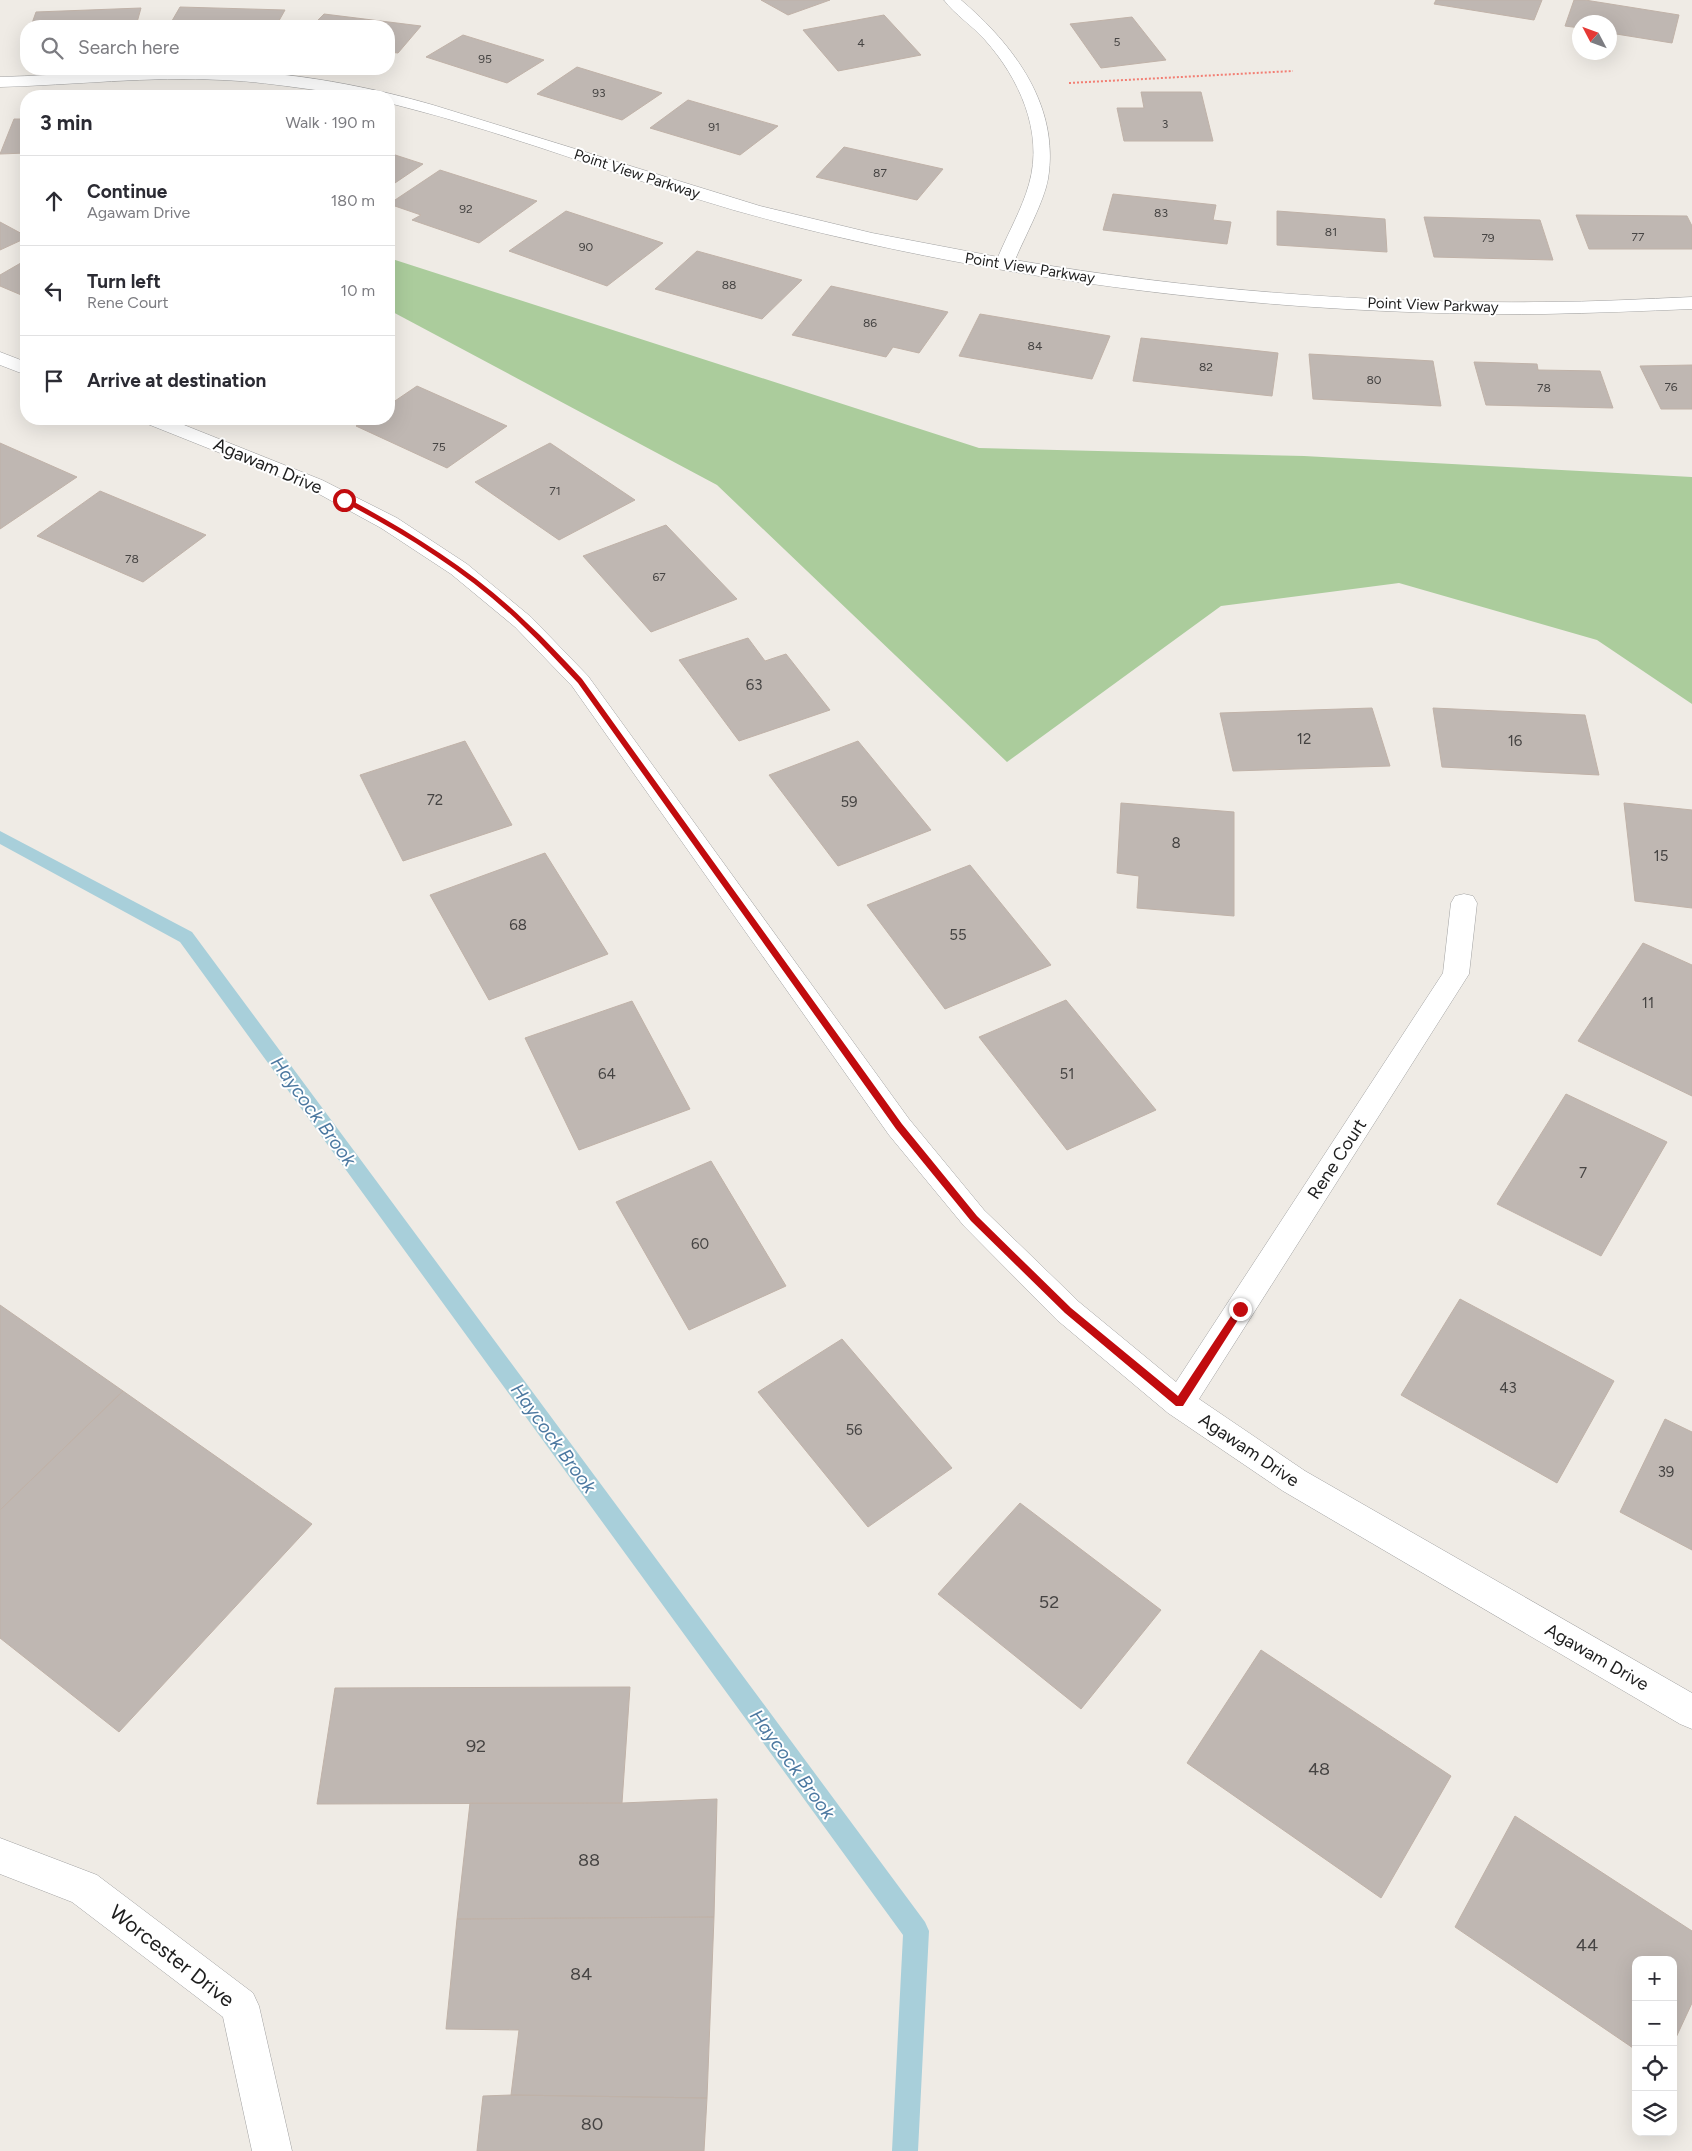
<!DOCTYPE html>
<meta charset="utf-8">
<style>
:root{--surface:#fff;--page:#f2f2f3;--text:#2b2b33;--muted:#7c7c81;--line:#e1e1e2}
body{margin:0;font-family:Figtree,sans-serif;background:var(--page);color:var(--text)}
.controls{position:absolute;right:15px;bottom:15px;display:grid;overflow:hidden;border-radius:10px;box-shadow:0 5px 20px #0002}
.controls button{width:45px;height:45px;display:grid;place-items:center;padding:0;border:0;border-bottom:1px solid var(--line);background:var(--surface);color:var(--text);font:25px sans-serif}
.compass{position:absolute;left:1572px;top:15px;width:45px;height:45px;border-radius:50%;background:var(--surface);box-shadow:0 5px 20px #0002;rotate:311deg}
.stop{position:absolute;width:15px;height:15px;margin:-11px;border:4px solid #c10b0e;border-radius:50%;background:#fff}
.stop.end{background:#c10b0e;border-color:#fff;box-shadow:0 1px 5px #0008}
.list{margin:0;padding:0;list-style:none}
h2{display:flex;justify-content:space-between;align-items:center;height:65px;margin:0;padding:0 20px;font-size:21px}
h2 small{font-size:16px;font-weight:400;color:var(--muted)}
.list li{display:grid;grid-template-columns:32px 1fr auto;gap:15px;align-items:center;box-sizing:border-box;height:90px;padding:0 20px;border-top:1px solid var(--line)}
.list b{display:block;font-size:19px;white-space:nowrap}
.list p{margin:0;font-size:16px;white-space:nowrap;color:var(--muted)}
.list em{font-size:16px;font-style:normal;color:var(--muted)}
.icon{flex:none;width:28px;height:28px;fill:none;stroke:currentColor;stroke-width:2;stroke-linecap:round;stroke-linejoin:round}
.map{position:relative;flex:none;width:1692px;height:2151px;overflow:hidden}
.search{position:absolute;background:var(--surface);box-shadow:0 5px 20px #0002;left:20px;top:20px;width:375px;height:55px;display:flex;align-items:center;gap:12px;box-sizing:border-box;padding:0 18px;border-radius:20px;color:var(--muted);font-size:19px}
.panel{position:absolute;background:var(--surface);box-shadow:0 5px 20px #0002;left:20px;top:90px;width:375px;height:335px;border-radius:20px}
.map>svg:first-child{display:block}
.forest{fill:#abcc9c}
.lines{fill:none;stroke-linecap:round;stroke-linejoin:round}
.stream{fill:#a8cfda;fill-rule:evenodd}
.building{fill:#bfb7b2;stroke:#c0b2a8}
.minor-casing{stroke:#a2a2a2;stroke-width:1}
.path{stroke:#f27e73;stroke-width:2;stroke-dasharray:2 2;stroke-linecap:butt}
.minor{fill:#fff;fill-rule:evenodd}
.route{fill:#c10b0e}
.labels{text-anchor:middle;stroke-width:4;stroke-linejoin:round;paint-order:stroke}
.far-number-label{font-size:12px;fill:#464443}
.far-street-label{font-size:15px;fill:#1e1e1e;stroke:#fff}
.number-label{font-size:15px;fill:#464443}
.street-label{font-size:18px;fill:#1e1e1e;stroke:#fff}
.near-number-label{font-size:18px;fill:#464443}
.water-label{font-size:19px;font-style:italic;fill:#4d79a1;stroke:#fff}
.near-street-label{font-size:21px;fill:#1e1e1e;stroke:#fff}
</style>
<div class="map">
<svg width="1692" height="2151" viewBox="0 0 1692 2151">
<rect width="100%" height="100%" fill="#efebe5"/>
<path class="forest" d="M389 258 979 448 1304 456 1692 477V704L1597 640 1399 583 1221 606 1007 762 717 485 389 310Z"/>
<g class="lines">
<path class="stream" d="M0 831 192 932 925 1922 929 1931 918 2151H892L903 1935 180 942 0 844Z"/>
</g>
<path class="building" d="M761 0H830L788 15Z
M1436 0H1542L1534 20 1434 4Z
M1574 0H1585L1679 15 1672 43 1610 33V22H1580V28L1565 26Z
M180 7 285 10 276 26H169Z
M141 8 136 26H31L36 12Z
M324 14 421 26 398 53 389 52V26H312Z
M884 15 921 55 838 71 803 30Z
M1132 17 1166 60 1101 68 1070 24Z
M463 35 544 60 507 83 426 57Z
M577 67 662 93 622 120 537 94Z
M1141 92H1201L1213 141H1124L1117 108H1144Z
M688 100 778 126 740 155 650 128Z
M14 119H26V153L0 154Z
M844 147 943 169 917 200 816 177Z
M389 153 423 164 389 187Z
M440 170 537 201 479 243 412 220 421 215 389 204Z
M1113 194 1216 205 1213 220 1231 222 1227 244 1103 230Z
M566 211 663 243 607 286 509 251Z
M1277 211 1385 219 1387 252 1277 245Z
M1576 215 1687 216 1692 226V249H1589Z
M1424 217 1540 220 1553 260 1434 257Z
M0 222 26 236V238L0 250Z
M697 251 802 280 762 319 655 289Z
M26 260V297L0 286V275Z
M831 286 948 312 919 353 893 347 886 357 792 335Z
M980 314 1110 336 1092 379 959 356Z
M1141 338 1278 353 1272 396 1133 381Z
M1309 354 1433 361 1441 406 1313 399Z
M1474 362 1537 364 1538 370 1600 371 1613 408 1486 405Z
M1692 365V409H1661L1640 366Z
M417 386 507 426 447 468 356 426 367 419H389V405Z
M0 443 77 477 0 529Z
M550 443 635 500 559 540 475 482Z
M100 491 206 535 143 582 37 536Z
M666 525 737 599 651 632 583 556Z
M748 638 765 661 786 654 830 710 739 741 679 660Z
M1372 708 1390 766 1233 771 1220 713Z
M1433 708 1585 715 1599 775 1442 767Z
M465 741 512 825 403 861 360 775Z
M858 741 931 830 838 866 769 775Z
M1121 803 1234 812V916L1137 908 1139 876 1117 873Z
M1624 803 1692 810V908L1635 901Z
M545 853 608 954 489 1000 430 895Z
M970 865 1051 965 945 1009 867 905Z
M1643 943 1692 965V1096L1578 1041Z
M1066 1000 1156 1110 1067 1150 979 1037Z
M632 1001 690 1109 579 1150 525 1038Z
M1566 1094 1667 1142 1601 1256 1497 1204Z
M711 1161 786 1286 689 1330 616 1202Z
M1460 1299 1614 1381 1557 1483 1401 1395Z
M0 1305 123 1391 0 1510Z
M842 1339 952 1468 868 1527 758 1392Z
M123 1391 312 1524 119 1732 0 1638V1510Z
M1665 1419 1692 1432V1550L1620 1512Z
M1020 1503 1161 1610 1081 1709 938 1594Z
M1261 1650 1451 1776 1381 1898 1187 1763Z
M630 1687 622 1803 317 1804 335 1688Z
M717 1799 714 1917 457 1919 470 1803H622Z
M1515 1816 1692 1931V2003L1673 2044V1960H1636V2050L1455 1927Z
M714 1917 707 2098 511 2095 519 2030 446 2029 457 1919Z
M511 2095 707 2098 704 2151H477L483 2096Z"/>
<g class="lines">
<g class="minor-casing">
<path id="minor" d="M944 0H961C1014 45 1060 106 1048 179 1044 202 1024 238 1015 260 1189 290 1368 304 1545 302 1594 302 1643 299 1692 297V309C1643 311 1594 313 1545 314 1292 316 1030 286 785 224 651 190 523 136 389 103V96C333 96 279 82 223 80 149 76 74 85 0 87V77C66 75 132 68 198 69 277 70 357 83 433 105L760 206 872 233 998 257C1008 233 1022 209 1029 184 1044 132 1019 78 985 40 973 26 955 15 944 0Z
M0 352 26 362V375L0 365Z
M142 419H169L322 480 397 518 467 564 531 617 588 676 909 1119 984 1210 1079 1302 1176 1382 1443 973 1451 903 1455 896 1464 894 1473 896 1477 903 1469 974 1199 1399 1305 1471 1692 1693V1729L1680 1724 1283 1491 1168 1413 1057 1320 964 1226 889 1135 572 686 515 627 451 574 381 528 308 488 145 423Z
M0 1838 97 1875 253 1993 259 2006 292 2151H252L223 2017 72 1902 0 1874Z"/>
</g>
<path class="path" d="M1069 83 1293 71"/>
<use href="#minor" class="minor"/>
</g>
<path class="route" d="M342 498H347C410 532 474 571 526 622 546 640 564 660 582 679L902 1124 977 1216 1071 1308 1178 1396 1237 1307H1243V1312L1183 1406H1176L1065 1313 971 1221 896 1129 578 683C559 663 541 643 522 625 470 574 406 535 342 501Z"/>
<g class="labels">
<g class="far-number-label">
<text x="1117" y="46">5</text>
<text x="861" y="47">4</text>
<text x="485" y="63">95</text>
<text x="599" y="97">93</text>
<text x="1165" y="128">3</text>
<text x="714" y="131">91</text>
<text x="880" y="177">87</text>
<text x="466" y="213">92</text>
<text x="1161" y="217">83</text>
<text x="1331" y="236">81</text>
<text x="1638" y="241">77</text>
<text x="1488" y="242">79</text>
<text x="586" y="251">90</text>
<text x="729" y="289">88</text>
<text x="870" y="327">86</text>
<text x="1035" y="350">84</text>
<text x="1206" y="371">82</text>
<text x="1374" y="384">80</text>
<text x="1671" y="391">76</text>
<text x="1544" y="392">78</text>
<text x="439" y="451">75</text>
<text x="555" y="495">71</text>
<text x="132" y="563">78</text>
<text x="659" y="581">67</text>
</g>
<g class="far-street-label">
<text transform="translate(637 174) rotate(18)" y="5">Point View Parkway</text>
<text transform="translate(1030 268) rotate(9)" y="5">Point View Parkway</text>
<text transform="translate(1433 305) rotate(2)" y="5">Point View Parkway</text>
</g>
<g class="number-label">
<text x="754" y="690">63</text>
<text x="1304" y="744">12</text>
<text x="1515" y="746">16</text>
<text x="435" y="805">72</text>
<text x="849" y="807">59</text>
<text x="1176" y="848">8</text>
<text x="1661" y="861">15</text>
<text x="518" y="930">68</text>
<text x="958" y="940">55</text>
<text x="1648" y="1008">11</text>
<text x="607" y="1079">64</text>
<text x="1067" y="1079">51</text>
<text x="1583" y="1178">7</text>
<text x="700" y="1249">60</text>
<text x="1508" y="1393">43</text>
<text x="854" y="1435">56</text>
<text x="1666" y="1477">39</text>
</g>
<g class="street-label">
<text transform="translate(268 466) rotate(23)" y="6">Agawam Drive</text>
<text transform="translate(1337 1159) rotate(-57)" y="6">Rene Court</text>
<text transform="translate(1249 1450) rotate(34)" y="6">Agawam Drive</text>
<text transform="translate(1597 1657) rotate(30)" y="6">Agawam Drive</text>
</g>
<g class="near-number-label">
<text x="1049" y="1608">52</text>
<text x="476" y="1752">92</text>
<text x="1319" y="1775">48</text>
<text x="589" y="1866">88</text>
<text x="1587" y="1951">44</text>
<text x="581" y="1980">84</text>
<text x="592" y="2130">80</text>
</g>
<g class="water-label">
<text transform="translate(314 1111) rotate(54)" y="7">Haycock Brook</text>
<text transform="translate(554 1438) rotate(54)" y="7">Haycock Brook</text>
<text transform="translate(793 1764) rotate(54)" y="7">Haycock Brook</text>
</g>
<g class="near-street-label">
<text transform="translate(172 1956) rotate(38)" y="7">Worcester Drive</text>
</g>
</g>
</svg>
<div class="controls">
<button>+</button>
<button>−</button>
<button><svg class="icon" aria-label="locate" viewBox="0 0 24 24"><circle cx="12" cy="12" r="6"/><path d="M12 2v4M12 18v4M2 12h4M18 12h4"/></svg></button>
<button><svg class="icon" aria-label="layers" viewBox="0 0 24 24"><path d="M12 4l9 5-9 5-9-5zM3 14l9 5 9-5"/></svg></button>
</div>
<svg class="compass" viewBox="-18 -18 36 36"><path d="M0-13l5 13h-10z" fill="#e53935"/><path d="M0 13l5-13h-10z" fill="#7c7c81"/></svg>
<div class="stop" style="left:344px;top:500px"></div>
<div class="stop end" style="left:1240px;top:1309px"></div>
<div class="search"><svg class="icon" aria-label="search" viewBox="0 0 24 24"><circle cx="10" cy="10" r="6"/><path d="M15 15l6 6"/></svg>Search here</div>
<section class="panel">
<h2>3 min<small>Walk · 190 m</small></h2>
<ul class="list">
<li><svg class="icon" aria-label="ahead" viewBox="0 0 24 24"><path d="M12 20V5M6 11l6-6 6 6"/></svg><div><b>Continue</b><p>Agawam Drive</p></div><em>180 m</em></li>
<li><svg class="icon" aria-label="left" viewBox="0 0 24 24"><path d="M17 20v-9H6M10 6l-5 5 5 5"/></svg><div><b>Turn left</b><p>Rene Court</p></div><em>10 m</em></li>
<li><svg class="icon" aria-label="arrive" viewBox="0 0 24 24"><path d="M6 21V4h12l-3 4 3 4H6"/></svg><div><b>Arrive at destination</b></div></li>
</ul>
</section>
</div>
